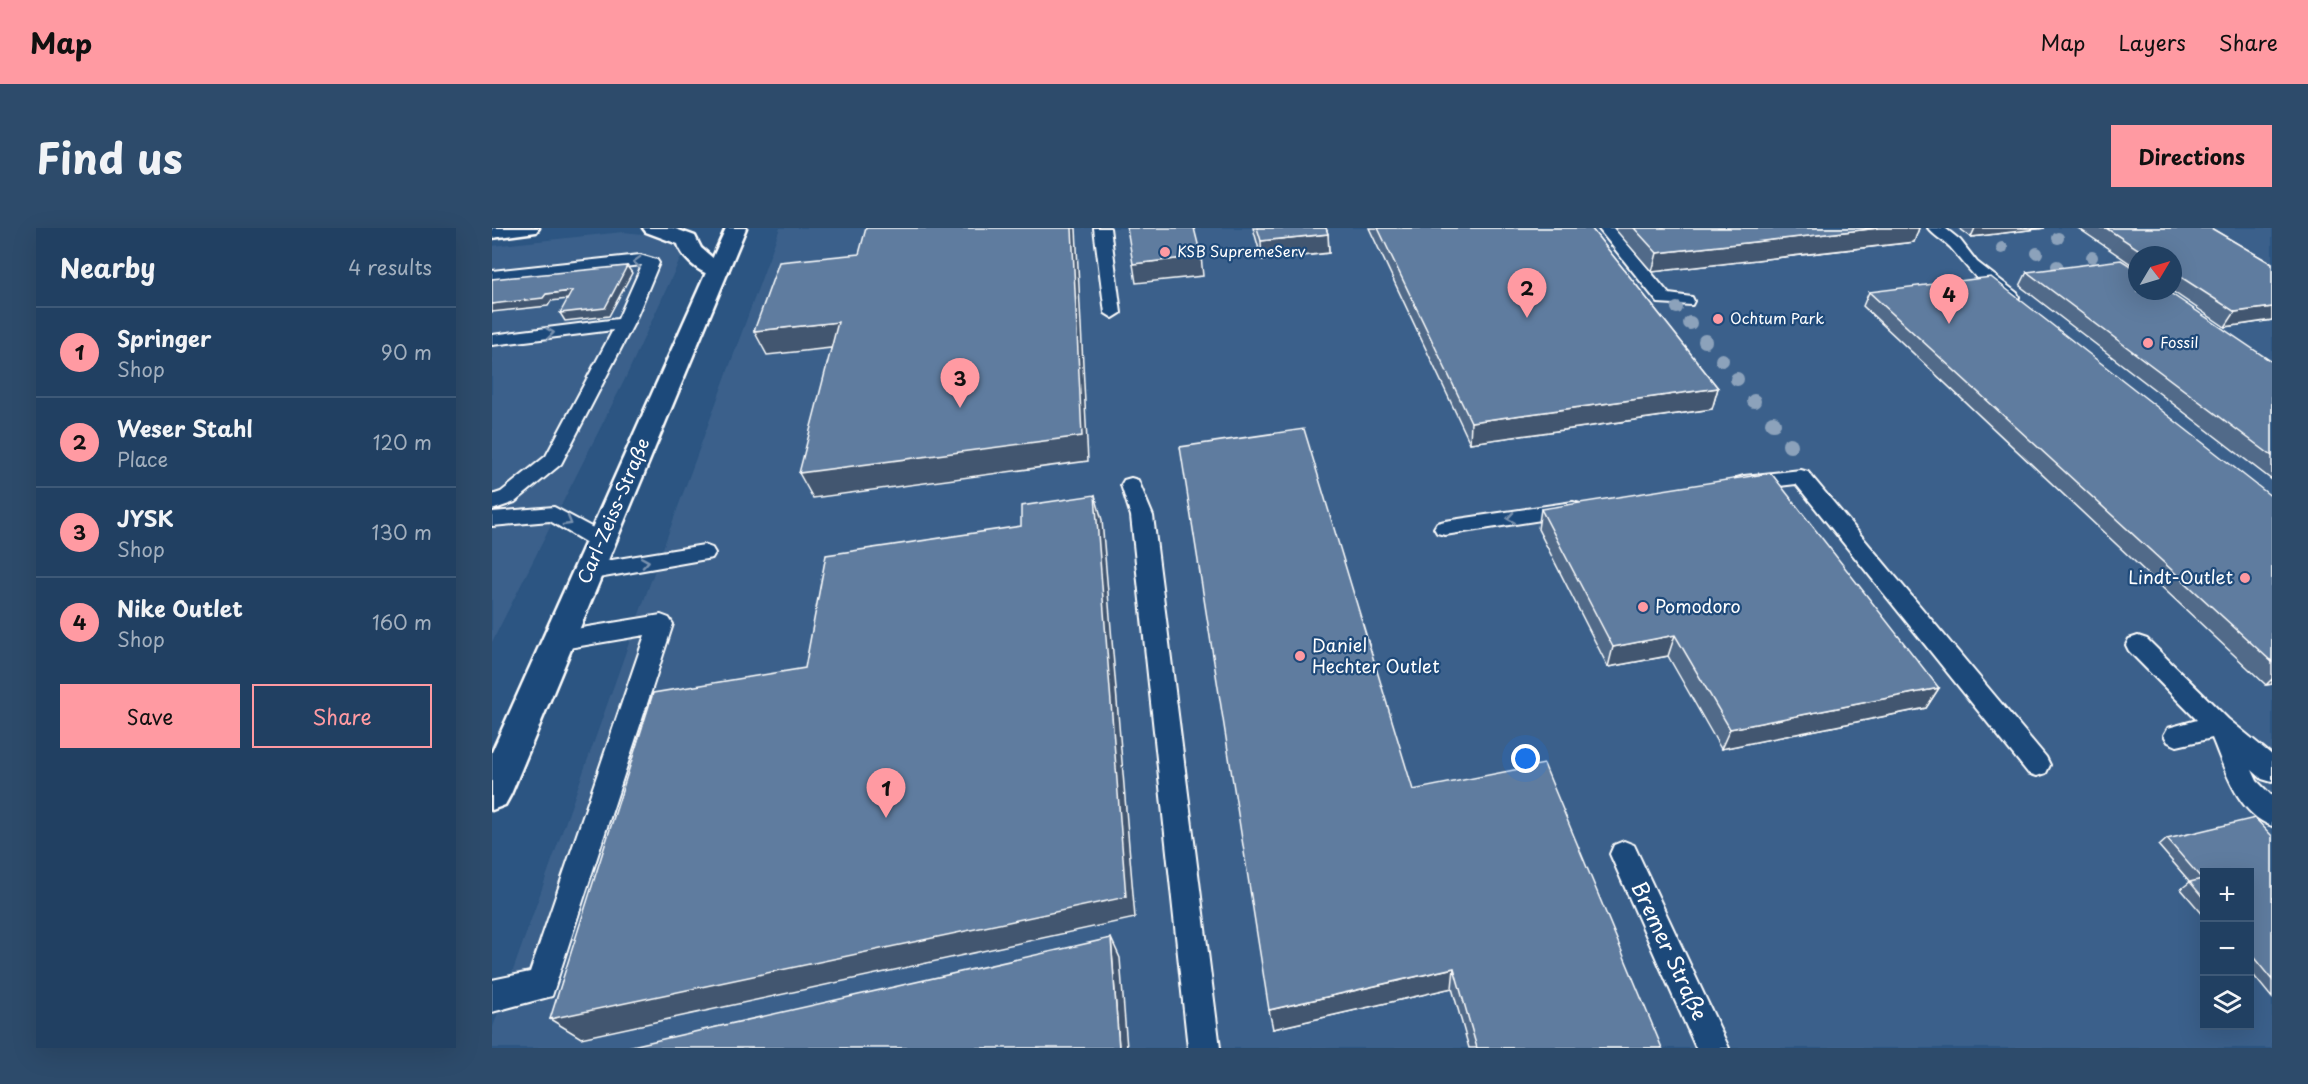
<!DOCTYPE html>
<meta charset="utf-8">
<style>
:root{--surface:#214062;--page:#2d4b6b;--text:#f1f3f6;--muted:#a2afbe;--line:#3e5977;--accent:#ff9aa2}
body{margin:0;font-family:"Playpen Sans",sans-serif;background:var(--page);color:var(--text)}
.controls{position:absolute;right:18px;bottom:18px;display:grid;overflow:hidden;border-radius:0px;box-shadow:0 6px 24px #0002}
.controls button{width:54px;height:54px;display:grid;place-items:center;padding:0;border:0;border-bottom:2px solid var(--line);background:var(--surface);color:var(--text);font:30px sans-serif}
.compass{position:absolute;left:1636px;top:18px;width:54px;height:54px;border-radius:50%;background:var(--surface);box-shadow:0 6px 24px #0002;rotate:52deg}
.you{position:absolute;left:1034px;top:531px;width:21px;height:21px;margin:-15px;border:4px solid #fff;border-radius:50%;background:#1a73e8;box-shadow:0 0 0 9px #1a73e833}
.badge{display:grid;place-items:center;width:39px;height:39px;border-radius:50%;background:var(--accent);color:#111;font-size:20px;font-weight:700}
.pin{position:absolute;translate:-50% -50px;filter:drop-shadow(0 2px 3px #0008)}
.pin::after{content:'';position:absolute;top:32px;width:21px;height:18px;background:inherit;clip-path:polygon(0 0,100% 0,50% 100%)}
.list{margin:0;padding:0;list-style:none}
h2{display:flex;justify-content:space-between;align-items:center;height:78px;margin:0;padding:0 24px;font-size:26px}
h2 small{font-size:20px;font-weight:400;color:var(--muted)}
.list li{display:grid;grid-template-columns:39px 1fr auto;gap:18px;align-items:center;box-sizing:border-box;height:90px;padding:0 24px;border-top:2px solid var(--line)}
.list b{display:block;font-size:22px;white-space:nowrap}
.list p{margin:0;font-size:20px;white-space:nowrap;color:var(--muted)}
.list em{font-size:20px;font-style:normal;color:var(--muted)}
.actions{display:flex;gap:12px;padding:18px 24px}
.actions a{flex:1;padding:14px 0;border:2px solid var(--accent);border-radius:0px;text-align:center;font-size:21px;color:var(--accent)}
.actions .main{background:var(--accent);color:#111}
.icon{flex:none;width:33px;height:33px;fill:none;stroke:currentColor;stroke-width:2;stroke-linecap:round;stroke-linejoin:round}
.map{position:relative;flex:none;width:1780px;height:820px;overflow:hidden;border-radius:0px}
header{display:flex;align-items:center;gap:36px;box-sizing:border-box;height:84px;padding:0 30px;background:var(--accent);color:#111}
header strong{font-size:28px}
nav{display:flex;gap:33px;margin-inline-start:auto;font-size:21px}
.intro{display:flex;align-items:center;justify-content:space-between;box-sizing:border-box;height:144px;padding:0 36px}
h1{margin:0;font-size:42px}
.button{padding:15px 27px;border-radius:0px;background:var(--accent);color:#111;font-size:21px;font-weight:700}
main{display:flex;gap:36px;padding:0 36px}
aside{flex:1;background:var(--surface);border-radius:0px;box-shadow:0 6px 24px #0002}
.map>svg:first-child{display:block}
.built{fill:#3b618b;fill-rule:evenodd}
.lines{fill:none;stroke-linecap:round;stroke-linejoin:round}
.service-casing{stroke:#fff;stroke-width:4}
.minor-casing{stroke:#fff;stroke-width:5}
.secondary-casing{stroke:#fff;stroke-width:5}
.service{fill:#1f4a7a;fill-rule:evenodd}
.minor{fill:#1f4a7a;fill-rule:evenodd}
.secondary{fill:#1f4a7a;fill-rule:evenodd}
.tree{fill:#8ca2bb}
.wall{fill:#516b89;stroke:#fff;stroke-width:1.5}
.shaded-wall{fill:#42576f;stroke:#fff;stroke-width:1.5}
.building{fill:#5e7c9f;stroke:#fff;stroke-width:1.5}
.oneway{stroke:#7992af}
.poi-dot{fill:#ff9aa2;stroke:#1f4a7a;stroke-width:2}
.labels{text-anchor:middle;stroke-width:4.5;stroke-linejoin:round;paint-order:stroke}
.far-poi-label{font-size:15px;fill:#fff;stroke:#1f4a7a;text-anchor:start}
.street-label{font-size:18px;fill:#fff;stroke:#1f4a7a}
.poi-label{font-size:18px;fill:#fff;stroke:#1f4a7a;text-anchor:start}
.near-street-label{font-size:21px;fill:#fff;stroke:#1f4a7a}
</style>
<header>
<strong>Map</strong>
<nav><a>Map</a><a>Layers</a><a>Share</a></nav>
</header>
<div class="intro"><h1>Find us</h1><a class="button">Directions</a></div>
<main>
<aside>
<h2>Nearby<small>4 results</small></h2>
<ul class="list">
<li><span class="badge">1</span><div><b>Springer</b><p>Shop</p></div><em>90 m</em></li>
<li><span class="badge">2</span><div><b>Weser Stahl</b><p>Place</p></div><em>120 m</em></li>
<li><span class="badge">3</span><div><b>JYSK</b><p>Shop</p></div><em>130 m</em></li>
<li><span class="badge">4</span><div><b>Nike Outlet</b><p>Shop</p></div><em>160 m</em></li>
</ul>
<div class="actions"><a class="main">Save</a><a>Share</a></div>
</aside>
<div class="map">
<svg width="1780" height="820" viewBox="0 0 1780 820">
<rect width="100%" height="100%" fill="#2c5582"/>
<filter id="ink" filterUnits="userSpaceOnUse"><feTurbulence type="fractalNoise" baseFrequency=".0167" numOctaves="2"/><feDisplacementMap in="SourceGraphic" scale="12" xChannelSelector="R" yChannelSelector="G"/><feConvolveMatrix kernelMatrix="1 2 1 2 8 2 1 2 1" color-interpolation-filters="sRGB"/></filter>
<g filter="url(#ink)">
<path class="built" d="M288 0H1780V820H0V802L155 364ZM1645 27H1681V63H1645ZM1712 644H1758V798H1712Z
M131 4 160 7 183 16 189 29 132 153 0 414V18Z"/>
<g class="lines">
<g class="service-casing">
<path id="service" d="M602 0H618L629 85 621 90 613 85Z
M1106 0H1122L1177 66 1200 69 1202 73 1200 77 1166 75Z
M1436 0H1453L1468 12 1485 34 1525 65 1527 69 1525 73C1502 78 1471 33 1458 19 1451 12 1442 8 1436 0Z
M148 27 165 32 167 35 142 95 69 236 23 274 0 282V267L9 264 54 228 121 102 0 117V107L126 91 150 37 0 53V43Z
M1309 242 1316 244 1554 529 1558 537 1554 545 1545 548 1536 545 1304 256 1252 262 1245 260 1242 255 1245 250 1252 248Z
M639 250 646 252 661 288 728 820H696L639 288 629 257 632 252Z
M1081 274 1088 276 1092 281 1088 286 953 307 945 305 942 300 945 295 953 293Z
M62 279 116 308 119 313 116 318 108 320 100 318 58 293 0 298V284Z
M212 317 220 320 223 325 220 330 95 352 87 350 84 344 87 338 95 336Z
M169 387 177 390 181 396 60 768 0 784V752L38 744 153 407 65 422 56 419 53 413 56 407 65 404Z
M1646 408 1655 411 1736 491 1780 527V554L1770 551 1760 542 1765 553 1780 568V598C1745 585 1733 541 1720 510L1685 518 1676 514 1672 507 1676 500 1705 492 1637 423 1634 417 1637 411Z
M1132 613 1142 617 1237 820H1204L1118 626 1122 617Z"/>
</g>
<g class="minor-casing">
<path id="minor" d="M0 0H47L44 4 0 10Z
M151 0H181L203 8 209 20 236 43 233 48C215 52 191 33 186 16L154 4Z"/>
</g>
<g class="secondary-casing">
<path id="secondary" d="M234 0H254L19 566 13 577 0 582V524Z"/>
</g>
<use href="#service" class="service"/>
<use href="#minor" class="minor"/>
<use href="#secondary" class="secondary"/>
</g>
<g class="tree">
<circle cx="1566" cy="10" r="6"/>
<circle cx="1510" cy="20" r="6"/>
<circle cx="1545" cy="25" r="6"/>
<circle cx="1600" cy="29" r="6"/>
<circle cx="1565" cy="38" r="6"/>
<circle cx="1185" cy="80" r="6"/>
<circle cx="1198" cy="95" r="7"/>
<circle cx="1213" cy="113" r="7"/>
<circle cx="1230" cy="132" r="7"/>
<circle cx="1245" cy="151" r="7"/>
<circle cx="1262" cy="173" r="7"/>
<circle cx="1281" cy="195" r="8"/>
<circle cx="1298" cy="217" r="8"/>
</g>
<path class="wall" d="M761 0H834L836 6 837 25 770 32Z
M877 0H1099L1226 160 1220 181 978 215Z
M1122 0H1427L1422 14 1160 44Z
M1467 0H1553L1479 9Z
M1586 0H1719L1780 36V92L1733 99 1680 63H1681V27H1645V40Z
M1535 44 1780 134V252L1528 58Z
M1377 64 1780 269V456L1774 457 1371 78Z
M1049 281 1447 460 1434 480 1229 521 1176 428 1116 439 1046 301Z
M921 562 1170 820H977L960 760 781 801Z
M1780 608V770L1758 743V645H1713V689L1689 661 1698 654 1667 618 1675 611Z"/>
<path class="shaded-wall" d="M580 0H584L596 233 321 270 307 245Z
M1387 0H1427L1422 14 1160 44 1165 25Z
M1483 0H1553L1479 9Z
M836 6 837 25 770 32 769 13Z
M709 28 711 48 644 55 641 36Z
M135 38 140 45 117 88 73 93 68 85Z
M80 63 85 70 59 73 56 78 0 84V76L54 66Z
M1780 79V92L1733 99 1743 84Z
M346 94 357 118 275 127 262 103Z
M1226 160 1220 181 978 215 979 194Z
M603 267 610 292 643 690 89 810 58 791Z
M1183 407 1176 428 1116 439 1121 419Z
M1780 451V456L1774 457Z
M1447 460 1434 480 1229 521 1238 501Z
M619 710 628 730 635 820H627Z
M962 740 960 760 781 801 777 782Z"/>
<path class="building" d="M374 0H580L590 208 307 245 346 94 262 103 287 34 367 26Z
M635 0H702L709 28 641 36Z
M765 0H834L836 6 769 13Z
M886 0H1099L1226 160 979 194Z
M1142 0H1387L1165 25Z
M1614 0H1719L1780 36V79L1743 84 1681 44V27H1655Z
M1629 32 1645 42V63H1675L1780 134V228L1535 44Z
M135 38 113 80 68 85 80 63 54 66 51 70 0 76V51Z
M1499 49 1780 269V434L1377 64Z
M812 201 921 562 1052 536 1170 820H985L962 740 777 782 688 219Z
M1279 245 1447 460 1238 501 1183 407 1121 419 1049 281Z
M603 267 634 669 58 791 161 465 313 440 334 327 529 298V278Z
M1763 590 1780 608V752L1758 725V645H1713V672L1698 654 1710 651 1675 611Z
M619 710 627 820H131Z"/>
<defs><path id="oneway-chevron" d="M-2-3.5L2.5 0L-2 3.5" fill="none" stroke-width="1.6" stroke-linecap="round" stroke-linejoin="round" transform="scale(1.5)"/></defs>
<g class="oneway">
<use href="#oneway-chevron" transform="translate(145 34) rotate(-178)"/>
<use href="#oneway-chevron" transform="translate(58 105) rotate(-7)"/>
<use href="#oneway-chevron" transform="translate(1019 290) rotate(171)"/>
<use href="#oneway-chevron" transform="translate(76 294) rotate(30)"/>
<use href="#oneway-chevron" transform="translate(153 334) rotate(-9)"/>
</g>
</g>
<g class="poi-dot">
<circle cx="673" cy="24" r="6"/>
<circle cx="1226" cy="91" r="6"/>
<circle cx="1656" cy="115" r="6"/>
<circle cx="1753" cy="350" r="6"/>
<circle cx="1151" cy="379" r="6"/>
<circle cx="808" cy="428" r="6"/>
</g>
<g class="labels">
<g class="far-poi-label">
<text x="685" y="29">KSB SupremeServ</text>
<text x="1238" y="96">Ochtum Park</text>
<text x="1668" y="120">Fossil</text>
</g>
<g class="street-label">
<text transform="translate(122 283) rotate(-67)" y="6">Carl-Zeiss-Straße</text>
</g>
<g class="poi-label">
<text x="1741" y="356" text-anchor="end">Lindt-Outlet</text>
<text x="1163" y="385">Pomodoro</text>
<text x="820" y="424">Daniel<tspan x="820" dy="21">Hechter Outlet</tspan></text>
</g>
<g class="near-street-label">
<text transform="translate(1177 723) rotate(65)" y="7">Bremer Straße</text>
</g>
</g>
</svg>
<div class="controls">
<button>+</button>
<button>−</button>
<button><svg class="icon" aria-label="layers" viewBox="0 0 24 24"><path d="M12 4l9 5-9 5-9-5zM3 14l9 5 9-5"/></svg></button>
</div>
<svg class="compass" viewBox="-18 -18 36 36"><path d="M0-13l5 13h-10z" fill="#e53935"/><path d="M0 13l5-13h-10z" fill="#a2afbe"/></svg>
<div class="you"></div>
<div class="pin badge" style="left:394px;top:590px">1</div>
<div class="pin badge" style="left:1035px;top:90px">2</div>
<div class="pin badge" style="left:468px;top:180px">3</div>
<div class="pin badge" style="left:1457px;top:96px">4</div>
</div>
</main>
